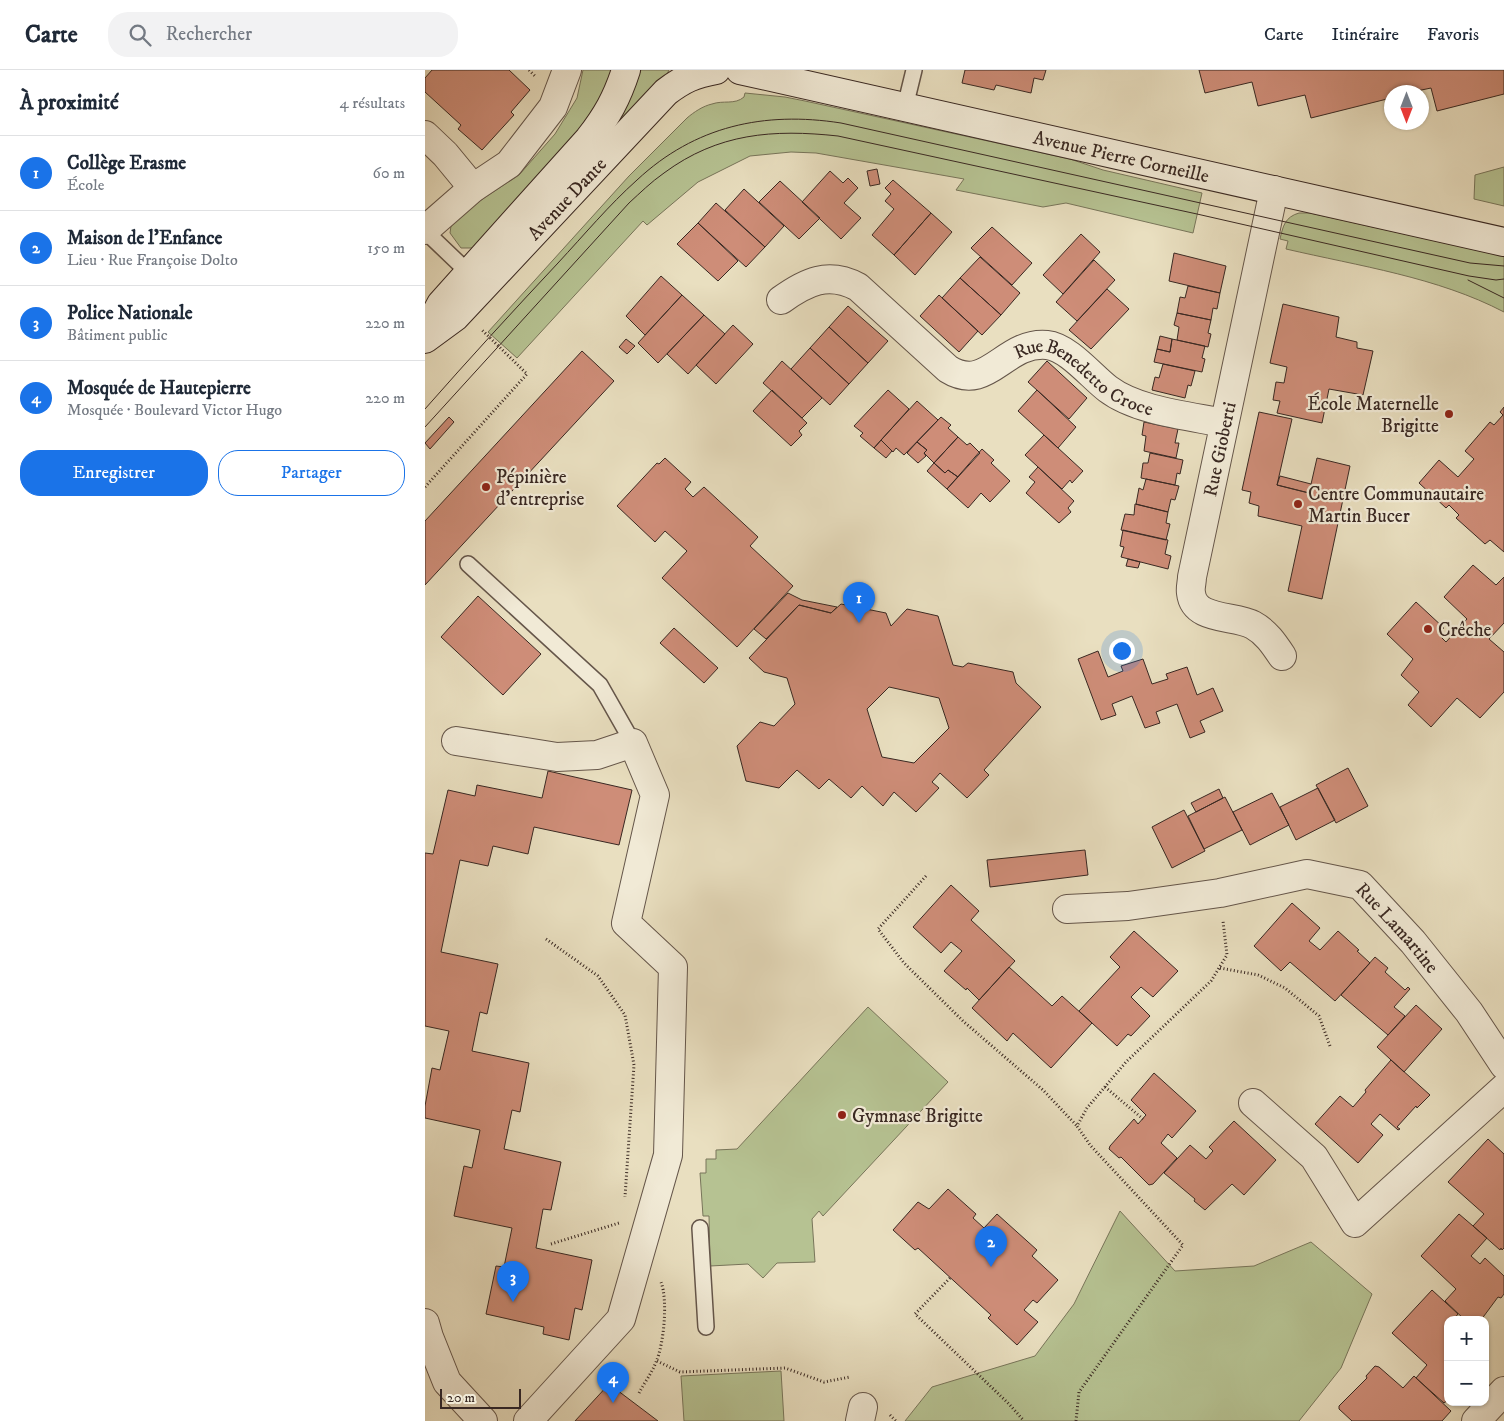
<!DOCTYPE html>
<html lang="fr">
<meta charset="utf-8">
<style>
:root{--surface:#fff;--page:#f2f2f3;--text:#1f2937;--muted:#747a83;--line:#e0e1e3;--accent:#1a73e8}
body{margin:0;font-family:"IM FELL DW Pica",serif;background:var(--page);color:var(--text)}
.controls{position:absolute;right:15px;bottom:15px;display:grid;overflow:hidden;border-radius:10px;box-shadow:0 1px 4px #0004}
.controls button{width:45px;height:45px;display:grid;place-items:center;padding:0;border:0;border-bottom:1px solid var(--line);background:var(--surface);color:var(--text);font:25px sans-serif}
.compass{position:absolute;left:959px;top:15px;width:45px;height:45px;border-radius:50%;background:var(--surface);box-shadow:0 1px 4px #0004;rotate:180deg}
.scale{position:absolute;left:15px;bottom:12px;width:81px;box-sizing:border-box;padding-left:5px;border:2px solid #392822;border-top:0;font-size:14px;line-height:18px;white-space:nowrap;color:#392822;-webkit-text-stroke:4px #f1ead6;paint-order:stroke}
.you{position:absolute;left:696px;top:580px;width:18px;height:18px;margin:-12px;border:4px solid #fff;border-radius:50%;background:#1a73e8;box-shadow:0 0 0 8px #1a73e833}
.badge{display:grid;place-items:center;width:32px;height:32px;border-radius:50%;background:var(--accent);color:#fff;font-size:16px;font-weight:700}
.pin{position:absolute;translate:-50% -41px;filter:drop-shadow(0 1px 2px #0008)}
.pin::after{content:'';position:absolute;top:26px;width:18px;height:15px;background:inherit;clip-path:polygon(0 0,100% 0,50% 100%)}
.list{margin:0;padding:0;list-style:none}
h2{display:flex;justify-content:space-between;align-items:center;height:65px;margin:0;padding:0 20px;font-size:21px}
h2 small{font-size:16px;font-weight:400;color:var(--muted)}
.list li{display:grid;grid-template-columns:32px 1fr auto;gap:15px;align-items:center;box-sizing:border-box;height:75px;padding:0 20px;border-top:1px solid var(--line)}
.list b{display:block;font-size:19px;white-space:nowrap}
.list p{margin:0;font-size:16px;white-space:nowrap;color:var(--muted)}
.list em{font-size:16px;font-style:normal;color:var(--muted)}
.actions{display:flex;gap:10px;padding:15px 20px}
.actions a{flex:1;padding:11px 0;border:1px solid var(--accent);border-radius:20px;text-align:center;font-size:18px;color:var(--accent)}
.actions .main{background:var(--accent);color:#fff}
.icon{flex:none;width:28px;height:28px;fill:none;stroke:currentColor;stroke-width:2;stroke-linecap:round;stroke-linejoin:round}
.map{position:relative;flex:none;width:1079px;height:1351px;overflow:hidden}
header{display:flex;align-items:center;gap:30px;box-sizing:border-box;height:70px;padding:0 25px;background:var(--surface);border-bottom:1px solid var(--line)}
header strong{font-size:24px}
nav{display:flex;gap:28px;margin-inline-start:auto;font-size:18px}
.search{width:350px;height:45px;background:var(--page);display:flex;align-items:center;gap:12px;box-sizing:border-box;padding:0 18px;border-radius:20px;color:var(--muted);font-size:19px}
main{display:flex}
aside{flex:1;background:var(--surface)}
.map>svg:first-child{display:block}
.green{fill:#b6c292;stroke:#78755a}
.building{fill:#ce8d78;stroke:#392822;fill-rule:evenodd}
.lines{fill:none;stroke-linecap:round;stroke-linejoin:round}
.lane-casing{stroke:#65564a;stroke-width:18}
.street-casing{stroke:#65564a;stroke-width:30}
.secondary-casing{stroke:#392822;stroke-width:30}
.path{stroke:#392822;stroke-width:3;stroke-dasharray:1 2.5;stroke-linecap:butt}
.lane{stroke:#f1ead6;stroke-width:15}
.street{stroke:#f1ead6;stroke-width:28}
.secondary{stroke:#f1ead6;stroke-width:28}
.tram{stroke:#392822;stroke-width:1}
.poi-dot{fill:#8f2418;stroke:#f1ead6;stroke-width:2}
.labels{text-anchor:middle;stroke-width:4.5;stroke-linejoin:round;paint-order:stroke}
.street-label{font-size:19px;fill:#392822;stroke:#f1ead6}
.poi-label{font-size:19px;fill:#392822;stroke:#f1ead6;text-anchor:start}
</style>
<header>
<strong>Carte</strong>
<div class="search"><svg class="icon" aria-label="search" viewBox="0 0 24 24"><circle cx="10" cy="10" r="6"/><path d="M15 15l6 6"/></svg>Rechercher</div>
<nav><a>Carte</a><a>Itinéraire</a><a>Favoris</a></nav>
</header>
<main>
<aside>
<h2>À proximité<small>4 résultats</small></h2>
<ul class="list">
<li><span class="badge">1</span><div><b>Collège Erasme</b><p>École</p></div><em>60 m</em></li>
<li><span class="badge">2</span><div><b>Maison de l'Enfance</b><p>Lieu · Rue Françoise Dolto</p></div><em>150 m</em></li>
<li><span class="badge">3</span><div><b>Police Nationale</b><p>Bâtiment public</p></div><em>220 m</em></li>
<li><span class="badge">4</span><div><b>Mosquée de Hautepierre</b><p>Mosquée · Boulevard Victor Hugo</p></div><em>220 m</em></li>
</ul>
<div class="actions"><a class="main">Enregistrer</a><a>Partager</a></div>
</aside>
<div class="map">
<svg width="1079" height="1351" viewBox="0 0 1079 1351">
<rect width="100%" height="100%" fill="#e9dfc0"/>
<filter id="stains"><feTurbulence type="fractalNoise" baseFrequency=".004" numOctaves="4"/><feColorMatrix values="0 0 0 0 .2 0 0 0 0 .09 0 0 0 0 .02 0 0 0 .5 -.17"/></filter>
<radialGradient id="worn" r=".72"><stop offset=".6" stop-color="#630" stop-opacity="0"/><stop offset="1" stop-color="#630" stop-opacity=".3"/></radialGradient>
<path class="green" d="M158 0H194L119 112 53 178H36L25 163 27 149 94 105 130 64 152 28Z
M216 0H244C231 30 200 48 176 68L212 9Z
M320 23 360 27 380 31 645 89 678 100 777 123 768 163 641 133 618 137 531 120 539 109 391 83 366 82 325 86 273 112 222 155 218 151 92 288 63 262 204 106 262 48C269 42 278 36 287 34 298 30 310 35 319 27Z
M1079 97V136L1049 129 1050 105Z
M874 143H885L1079 186V242C1012 207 934 196 861 179L863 171 855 169C858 156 860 147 874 143Z
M443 937 523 1012 398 1146 394 1141 387 1149 390 1192 352 1193 338 1208 323 1194 285 1196 284 1146H278L275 1103H281V1089H291V1080L312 1079Z
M695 1141 750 1201 829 1196 886 1172 947 1224 916 1298 874 1351H480L507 1317 610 1286 649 1234Z
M356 1301 359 1351H259L256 1306Z"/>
<path class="building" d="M7 0H84L105 20 86 42 89 45 57 80 33 59 36 55 0 22V8Z
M540 0H621L618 10 609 8 606 23 571 15 569 20 537 13Z
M774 0H1079V24L1012 41 1006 18 987 22H966V28L886 48 880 25 833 36 827 12 780 23Z
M452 99 455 114 445 116 442 101Z
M405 101 418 113 423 108 433 118 419 133 436 148 416 169 377 132Z
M468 110 506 143 469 185 447 165 469 139 460 131 466 124 460 118Z
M355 111 395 148 374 169 334 132Z
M319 119 359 156 340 177 300 140Z
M291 133 340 177 321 197 273 153Z
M506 143 527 162 490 205 469 185Z
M273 153 313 191 293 211 252 174Z
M567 157 607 193 587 215 546 178Z
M656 164 675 182 638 224 618 205Z
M749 183 801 196 795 223 744 211Z
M555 187 595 223 576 245 535 208Z
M669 190 690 210 652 251 631 232Z
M236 206 257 225 220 265 201 246Z
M535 208 576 245 557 265 517 228Z
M763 216 795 223 792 239 788 238 786 250 752 243 755 227 760 228Z
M682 219 704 239 666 279 644 260Z
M257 225 279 245 233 293 213 273Z
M514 225 553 261 534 282 495 246Z
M858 234 914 247 911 267 932 272V278L948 281 938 325 904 319 897 353 852 343 855 331 848 330 851 312 859 313 862 297 845 293Z
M423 236 463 271 443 293 404 257Z
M752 243 786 250 783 263 786 264 783 277 752 270 754 257 749 255Z
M279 245 300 264 263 304 242 284Z
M308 255 328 274 291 314 271 295Z
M404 257 443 293 424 314 385 278Z
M735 266 747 269 745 282 732 279Z
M201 269 210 276 202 284 194 277Z
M747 269 780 276 777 288 780 289 777 302 729 292 732 279 745 282Z
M385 278 424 314 405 335 366 299Z
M157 281 189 311 0 515V451Z
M357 291 397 328 377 348 338 313Z
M622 291 662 328 644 349 603 312Z
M738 294 770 301 766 316 763 315 760 328 727 320 730 307 734 308Z
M347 320 382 353 374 361 377 365 366 376 328 341Z
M463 320 484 339 449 378 435 366 438 363 429 356Z
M612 320 651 357 633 378 593 341Z
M492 331 513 350 479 385 471 378 468 382 456 370Z
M1079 337V482L1065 470 1060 474 1031 448 1034 445 1024 435 1021 438 994 413 1014 390 1033 407 1049 389 1040 381 1065 352 1069 355 1078 345 1075 342Z
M834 342 867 349 852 415 884 423 892 388 925 396 897 529 863 521 877 456 833 446 834 436 824 433 826 422 817 420Z
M24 347 29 352 5 379 0 373Z
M516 347 526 355 523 358 533 367 509 393 499 383 502 380 492 372Z
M719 352 753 359 750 373H754L751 388 719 381 721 366 717 365Z
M619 365 658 401 647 413 645 410 637 419 600 385Z
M533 367 542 375 545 373 555 383 533 407 523 400 520 403 509 393Z
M456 370 467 381 461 388 449 378Z
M492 372 502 380 499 383 501 386 493 393 482 383Z
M557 379 569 390 566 393 585 411 565 432 556 423 543 438 522 419Z
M725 383 758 390 755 404 752 403 750 415 716 408 718 393H723Z
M240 388 266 412 260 419 268 427 279 417 333 467 325 476 368 516 312 577 237 508 262 481 240 461 230 472 192 436 232 393 234 394Z
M509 393 520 403 523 400 533 407 522 419 502 401Z
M613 397 649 431 643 438 646 442 634 453 601 423 610 412 604 407Z
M855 406 886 414 884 423 852 415Z
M721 409 754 416 750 430 746 429 743 442 711 434 714 418 718 420Z
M710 434 743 442 741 453 745 454 741 470 696 460 700 444 709 445Z
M698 460 743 470 740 484 746 486 743 499 696 487 699 477 695 476Z
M703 489 715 492 713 498 701 496Z
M1048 495 1071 515 1079 507V553L1064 569 1079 582V622L1055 648 1032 628 1006 657 983 635 994 622 976 605 988 589 962 564 991 532 1019 558 1013 564 1021 572 1042 549 1019 527Z
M363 523 377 530 412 537 406 543 374 535 341 569 329 559Z
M53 526 116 584 78 625 16 567Z
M416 534 461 543 466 556 482 539 513 546 528 595 538 597 543 593 588 602 591 613 616 637 559 700 564 705 542 728 515 703 507 712 514 718 491 742 469 722 458 736 437 716 426 728 404 709 394 719 372 700 354 718 321 711 312 676 335 652 349 656 370 634 362 608 339 602 324 588 374 535 406 543ZM464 617 514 628 524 658 489 693 457 687 442 639Z
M249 558 293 598 279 613 235 573Z
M673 581 683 607 698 601 696 596 718 589 727 614 743 609 741 604 762 597 772 625 788 618 798 641 775 651 780 662 765 668 752 634 731 642 735 653 720 658 707 626 687 634 691 645 676 650 653 589Z
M923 698 943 736 911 753 891 715Z
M123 701 207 720 194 775 109 757 103 784 68 776 63 796 35 790 16 882 73 894 62 944 55 942 47 981 104 993 95 1042 87 1040 79 1079 136 1092 126 1140 118 1139 111 1178 167 1190 157 1240 150 1238 144 1270 118 1264 119 1257 61 1244 71 1196 79 1197 87 1158 29 1146 39 1096 47 1098 55 1060 0 1048V1036L7 998 15 1000 24 961 0 956V783L8 784 23 720 50 726 52 715 117 728Z
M893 718 910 750 871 770 855 737Z
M794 719 798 728 771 742 766 733Z
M847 723 864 755 825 775 808 742Z
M800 727 817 760 779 779 763 746Z
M759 740 780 781 747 798 727 757Z
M660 780 663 805 565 817 562 790Z
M526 815 554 841 546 850 590 891 554 930 542 918 541 920 519 901 537 881 526 872 516 883 488 857Z
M867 833 895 858 884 871 895 880 913 861 934 880 932 881 945 893 910 931 865 892 856 901 829 876Z
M709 861 753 901 728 927 716 917 706 927 725 946 706 966 703 964 692 976 654 941 695 897 685 887Z
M950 887 963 898 960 902 980 920 983 917 985 919 969 937 980 946 963 965 916 925Z
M584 897 627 936 637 926 667 953 626 998 588 963 582 971 547 938Z
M991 935 1017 959 979 1002 952 977Z
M966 990 1005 1025 992 1038 991 1036 972 1057 975 1059 973 1060 955 1044 946 1054 958 1065 933 1093 890 1054 915 1026 928 1037 941 1022 940 1020Z
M729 1003 771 1041 747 1068 743 1064 736 1073 752 1088 728 1114 724 1115 696 1087 694 1088 684 1079 685 1076 709 1049 713 1054 721 1045 706 1030Z
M809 1051 851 1090 819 1125 807 1114 780 1140 769 1131 770 1129 739 1103 765 1075 781 1089 788 1081 784 1077Z
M1063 1069 1079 1084V1178L1077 1180 1076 1178 1075 1180 1048 1156 1059 1144 1023 1112Z
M523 1119 551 1144 548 1148 559 1158 572 1144 612 1180 607 1186 633 1210 612 1233 608 1230 599 1240 613 1252 592 1275 563 1248 566 1245 493 1178 490 1180 468 1160 493 1132 504 1139Z
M1034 1144 1062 1168 1046 1186 1055 1194 1060 1188 1079 1206V1224L1076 1228 1073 1227 1056 1250H1040L1020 1231 1031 1219 996 1186Z
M1007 1220 1033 1244 1028 1250H1023V1330L1019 1333 991 1308 1002 1295 967 1263Z
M950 1296 954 1297 978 1318 989 1306 1026 1341 1017 1351H927L914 1339V1336L942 1308 941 1306Z
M184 1314 233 1351H150Z"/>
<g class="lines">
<g class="lane-casing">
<path id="lane" d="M480 37 489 0
M0 161 44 203
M43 494 175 615 208 673
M275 1158 281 1257"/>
</g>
<g class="street-casing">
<g id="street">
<path d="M0 65 20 84 48 118"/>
<path d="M849 120 767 507C767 512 765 518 766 523 769 551 809 545 828 555 841 562 849 574 857 586"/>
<path d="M0 160 48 118 84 94 128 37 142 0"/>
<path id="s1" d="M356 230C381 212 403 201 433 217L523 299C563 324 579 271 622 275 643 277 667 307 683 319 712 341 764 346 799 353"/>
<path d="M31 671 132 687 172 685 208 673 230 725 201 853 248 897 243 1085 196 1249 103 1351"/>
<path id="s2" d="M642 839 703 836 795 823 882 804 935 815 988 872 1044 942 1079 995"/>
<path d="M828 1033 889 1087 930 1153 1079 1018"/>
<path d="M0 1253 4 1267 22 1312 58 1351"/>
<path d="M435 1351 438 1337"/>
<path d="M1051 1351 1079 1321"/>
</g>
</g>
<g class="secondary-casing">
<g id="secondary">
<path id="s3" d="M315 0 1079 172"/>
<path d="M0 264 16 234 164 69C182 46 192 28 201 0"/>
<path id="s4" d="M0 269 30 247 241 22C258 9 269 4 291 0"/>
</g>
</g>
<path class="path" d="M104 0 111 7
M0 417 102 304 56 259
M501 806 453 859 479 893 538 951 618 1020 652 1056
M121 869 173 906 200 945 209 995 200 1127
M795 898 833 905 860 918 894 946 905 976
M680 1017 718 1049
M126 1174 194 1153
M525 1208 490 1244 584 1334 599 1351
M232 1291 255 1302 360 1298 399 1312 425 1307
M214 1323C219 1313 227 1303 231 1292 239 1274 243 1230 236 1212
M465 1345 471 1351
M651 1351 654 1322 758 1175 665 1075 652 1056 662 1038 701 992 786 911 802 885 798 851"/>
<use href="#lane" class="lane"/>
<use href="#street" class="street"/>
<use href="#secondary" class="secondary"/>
<path class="tram" d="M1043 210 1079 228
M0 339C44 289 88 241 133 193 159 165 184 135 212 110 270 56 339 41 416 53L1045 193 1079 196
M0 357 204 133C215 123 226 112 239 103 293 63 348 59 413 66L772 144 1044 206 1071 210 1079 209"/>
</g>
<g class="poi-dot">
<circle cx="1024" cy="344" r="5"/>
<circle cx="61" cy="417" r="5"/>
<circle cx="873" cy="434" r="5"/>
<circle cx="1003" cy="559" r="5"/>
<circle cx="417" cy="1045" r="5"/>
</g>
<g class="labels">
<g class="street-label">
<text dy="7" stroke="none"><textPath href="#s3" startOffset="391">Avenue Pierre Corneille</textPath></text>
<text dy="7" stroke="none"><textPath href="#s4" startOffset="200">Avenue Dante</textPath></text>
<text dy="7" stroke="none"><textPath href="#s1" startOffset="359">Rue Benedetto Croce</textPath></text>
<text transform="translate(794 379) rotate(-78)" y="7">Rue Gioberti</text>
<text dy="7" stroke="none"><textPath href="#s2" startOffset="354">Rue Lamartine</textPath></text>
</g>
<g class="poi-label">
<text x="1014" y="340" text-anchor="end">École Maternelle<tspan x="1014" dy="22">Brigitte</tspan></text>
<text x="71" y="413">Pépinière<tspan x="71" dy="22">d'entreprise</tspan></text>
<text x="883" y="430">Centre Communautaire<tspan x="883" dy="22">Martin Bucer</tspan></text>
<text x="1013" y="566">Crêche</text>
<text x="427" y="1052">Gymnase Brigitte</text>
</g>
</g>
<rect width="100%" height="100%" filter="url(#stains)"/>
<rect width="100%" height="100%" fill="url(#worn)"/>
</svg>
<div class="controls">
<button>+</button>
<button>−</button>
</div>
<svg class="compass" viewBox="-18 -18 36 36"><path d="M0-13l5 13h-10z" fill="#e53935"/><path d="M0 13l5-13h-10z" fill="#747a83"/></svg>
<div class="scale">20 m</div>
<div class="you"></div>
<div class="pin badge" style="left:434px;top:553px">1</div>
<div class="pin badge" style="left:566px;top:1197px">2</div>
<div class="pin badge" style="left:88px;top:1232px">3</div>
<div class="pin badge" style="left:188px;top:1333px">4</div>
</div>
</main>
